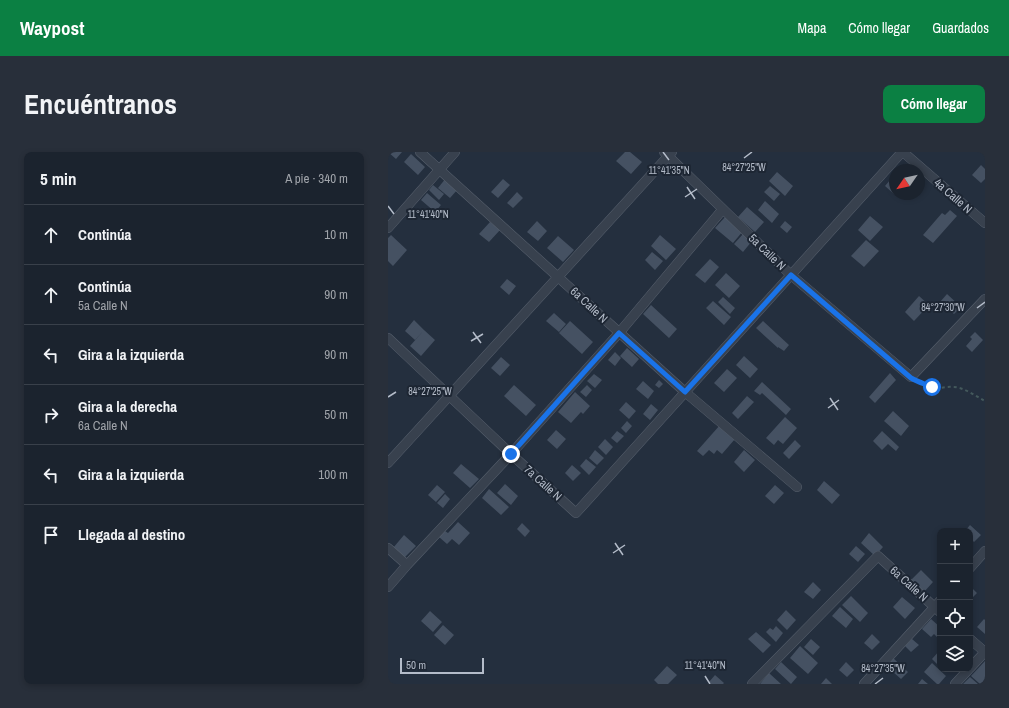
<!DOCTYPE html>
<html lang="es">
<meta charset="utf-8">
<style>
:root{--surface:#1b232e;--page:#282f3a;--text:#f1f3f6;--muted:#a0a4aa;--line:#39404a;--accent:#0b8043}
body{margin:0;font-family:"Archivo Narrow",sans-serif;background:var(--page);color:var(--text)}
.controls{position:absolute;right:12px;bottom:12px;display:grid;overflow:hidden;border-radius:8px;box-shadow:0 2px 6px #0003}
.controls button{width:36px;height:36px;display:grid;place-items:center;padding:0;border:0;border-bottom:1px solid var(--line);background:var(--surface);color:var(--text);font:20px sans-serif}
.compass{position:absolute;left:501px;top:12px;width:36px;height:36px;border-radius:50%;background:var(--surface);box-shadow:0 2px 6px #0003;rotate:236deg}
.scale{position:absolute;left:12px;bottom:10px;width:84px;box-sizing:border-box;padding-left:4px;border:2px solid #b4bcc9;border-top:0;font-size:11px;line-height:14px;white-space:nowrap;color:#b4bcc9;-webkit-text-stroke:3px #1d2633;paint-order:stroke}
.stop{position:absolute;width:12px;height:12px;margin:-9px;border:3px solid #1a73e8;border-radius:50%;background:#fff}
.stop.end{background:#1a73e8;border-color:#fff;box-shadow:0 1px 4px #0008}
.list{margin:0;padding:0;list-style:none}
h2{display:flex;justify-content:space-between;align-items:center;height:52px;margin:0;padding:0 16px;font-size:17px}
h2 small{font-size:13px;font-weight:400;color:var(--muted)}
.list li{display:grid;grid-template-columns:26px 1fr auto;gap:12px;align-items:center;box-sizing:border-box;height:60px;padding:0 16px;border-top:1px solid var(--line)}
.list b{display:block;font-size:15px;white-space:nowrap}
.list p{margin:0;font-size:13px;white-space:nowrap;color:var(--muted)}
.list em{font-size:13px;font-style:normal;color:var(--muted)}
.icon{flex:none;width:22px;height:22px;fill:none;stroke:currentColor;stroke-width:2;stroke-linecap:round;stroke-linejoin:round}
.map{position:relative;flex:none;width:597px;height:532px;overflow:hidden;border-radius:8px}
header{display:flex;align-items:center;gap:24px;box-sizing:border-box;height:56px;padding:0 20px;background:var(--accent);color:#fff}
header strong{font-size:19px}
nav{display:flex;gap:22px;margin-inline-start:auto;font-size:14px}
.intro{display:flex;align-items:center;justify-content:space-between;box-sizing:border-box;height:96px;padding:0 24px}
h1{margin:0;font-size:28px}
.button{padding:10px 18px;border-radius:8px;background:var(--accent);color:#fff;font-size:14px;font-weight:700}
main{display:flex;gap:24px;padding:0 24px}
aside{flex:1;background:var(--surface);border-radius:8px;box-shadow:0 2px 6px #0003}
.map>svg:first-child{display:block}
.building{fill:#455162}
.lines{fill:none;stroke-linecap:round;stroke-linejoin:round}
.minor-casing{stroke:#565f6c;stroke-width:10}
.path{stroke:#44595c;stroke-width:2;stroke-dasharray:3 3;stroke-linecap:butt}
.minor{stroke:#38414e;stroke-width:9}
.route{stroke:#1a73e8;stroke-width:5}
.ticks{fill:none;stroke:#b4bcc9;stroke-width:1.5}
.labels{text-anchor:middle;stroke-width:4;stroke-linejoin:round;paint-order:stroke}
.street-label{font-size:12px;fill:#b4bcc9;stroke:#1d2633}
.ticks-label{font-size:10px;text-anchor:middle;fill:#b4bcc9;stroke:#1d2633;stroke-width:4;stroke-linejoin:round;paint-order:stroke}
</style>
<header>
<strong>Waypost</strong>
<nav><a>Mapa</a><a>Cómo llegar</a><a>Guardados</a></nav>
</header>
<div class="intro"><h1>Encuéntranos</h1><a class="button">Cómo llegar</a></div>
<main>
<aside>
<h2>5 min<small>A pie · 340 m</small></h2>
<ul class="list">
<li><svg class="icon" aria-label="ahead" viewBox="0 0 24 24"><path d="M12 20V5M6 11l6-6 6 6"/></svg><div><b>Continúa</b></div><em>10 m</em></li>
<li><svg class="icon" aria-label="ahead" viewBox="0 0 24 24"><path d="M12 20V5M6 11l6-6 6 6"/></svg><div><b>Continúa</b><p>5a Calle N</p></div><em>90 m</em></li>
<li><svg class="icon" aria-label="left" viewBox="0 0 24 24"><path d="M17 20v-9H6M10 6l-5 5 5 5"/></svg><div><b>Gira a la izquierda</b></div><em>90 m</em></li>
<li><svg class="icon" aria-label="right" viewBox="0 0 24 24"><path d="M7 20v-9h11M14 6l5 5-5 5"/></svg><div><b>Gira a la derecha</b><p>6a Calle N</p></div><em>50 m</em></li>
<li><svg class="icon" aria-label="left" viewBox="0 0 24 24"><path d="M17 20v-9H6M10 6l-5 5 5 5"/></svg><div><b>Gira a la izquierda</b></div><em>100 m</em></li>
<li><svg class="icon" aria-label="arrive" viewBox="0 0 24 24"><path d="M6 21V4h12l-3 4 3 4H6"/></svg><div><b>Llegada al destino</b></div></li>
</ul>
</aside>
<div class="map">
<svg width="597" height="532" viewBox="0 0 597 532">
<rect width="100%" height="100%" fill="#242f3e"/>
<path class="building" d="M0 0H14L8 7Z
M237 0H242L254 10 243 22 228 9Z
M23 2 37 15 30 23 16 10Z
M593 13 597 17V27L593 31 584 23Z
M389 20 405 34 397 44 381 29Z
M507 22V43L497 34Z
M58 26 70 37 62 46 50 36Z
M115 27 122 33 110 46 103 40Z
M45 33 56 42 51 48 41 38Z
M382 34 392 42 386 49 376 40Z
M129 40 135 46 125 56 119 51Z
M39 41 53 53 47 60 33 48Z
M377 49 391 62 384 71 370 58Z
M359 55 376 70 367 80 350 65Z
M562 58 569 64 545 91 535 83 554 61 557 63Z
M338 64 355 79 345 91 327 76Z
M482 64 495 75 482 89 470 78Z
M149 69 159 79 150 89 139 80Z
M397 69 404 75 399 81 392 75Z
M102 70 112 78 101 90 91 82Z
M355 82 364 89 355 100 346 92Z
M3 83 19 98 5 114 0 109V86Z
M272 83 288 97 278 108 263 94Z
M170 84 186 98 175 110 159 96Z
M478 88 491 99 476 115 463 104Z
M264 100 275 109 267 118 257 108Z
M322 107 331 115 317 131 307 123Z
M338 121 352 134 341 146 327 133Z
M119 127 128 134 121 143 112 135Z
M559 142 573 155 566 162 552 150Z
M531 144 541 153 526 169 517 160Z
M335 145 347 156 342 162 330 150Z
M325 149 343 165 336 173 318 156Z
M263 153 289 177 281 186 255 162Z
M166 161 178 172 171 180 158 169Z
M26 168 36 178 27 188 17 179Z
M182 169 205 190 194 202 171 181Z
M375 169 401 193 396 199 390 195V196L368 176Z
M36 178 47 188 33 204 22 194Z
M587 180 595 188 584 200 578 194 584 187 582 185Z
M239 196 251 207 244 215 232 204Z
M227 200 233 206 227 214 220 208Z
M356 204 370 217 362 226 348 213Z
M113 205 122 213 112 224 103 216Z
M339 217 349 226 336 240 326 231Z
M502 221 508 228 487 251 481 245Z
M206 222 214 228 207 236 199 229Z
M271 228 275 232 271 236 267 233Z
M255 229 266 239 260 247 248 237Z
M374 230 403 257 398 263 374 241 372 243 366 239Z
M126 233 148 253 138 264 116 244Z
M199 233 204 238 198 245 192 240Z
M187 240 202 254 195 262 193 260 183 271 170 260Z
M359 244 366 250 350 267 344 261Z
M238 250 248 259 241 267 231 258Z
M263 252 270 258 262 268 255 262Z
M505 259 521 274 513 284 496 269Z
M397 265 409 276 395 292 390 288 386 293 378 286Z
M239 269 244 274 238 281 233 276Z
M332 273 347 287 334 302 329 298 326 302 321 298 315 304 309 299Z
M168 278 178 287 169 297 159 288Z
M229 279 236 284 229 291 223 286Z
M494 279 511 295 508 299 500 292 494 298 485 289Z
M217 287 225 295 218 303 210 295Z
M407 288 413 294 401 307 395 301Z
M207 298 216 306 209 313 201 306Z
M356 298 367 308 356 320 346 310Z
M198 307 208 315 201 323 192 314Z
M73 312 91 327 82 336 65 321Z
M184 313 193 321 185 329 177 321Z
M436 329 452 343 444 352 429 338Z
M117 332 130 344 123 353 109 341Z
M49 333 57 340 48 350 40 343Z
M387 333 396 341 386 352 377 344Z
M101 337 121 355 113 363 94 346Z
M57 342 62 347 55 356 49 351Z
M70 370 82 381 71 393 64 387 59 392 51 385 57 379 60 381Z
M134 371 142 379 137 385 129 377Z
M582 373 593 383 586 390 582 386V379H577Z
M481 381 495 395 487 404 473 391Z
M16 383 28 394 16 406 5 396Z
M468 394 477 402 470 410 461 402Z
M533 418 545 430 536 440 523 428Z
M425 430 433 438 425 447 416 440Z
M582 434 589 441 582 448Z
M463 444 480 461 472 470 454 453Z
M514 445 527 456 517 467 505 455Z
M452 455 465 467 458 476 444 464Z
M398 458 408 468 399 478 389 468Z
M42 459 54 470 45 480 33 469Z
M543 467 552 475 549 478 552 480V486L551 487 546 482 543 485 534 477Z
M596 467 597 468V482L589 475Z
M55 473 66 483 57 493 46 483Z
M388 474 395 481 388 490 378 480 382 476 385 478Z
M368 480 383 493 375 501 360 487Z
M484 482 492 490 484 498 476 491Z
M423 487 432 495 425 503 416 495Z
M524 487 531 493 523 500 517 494Z
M412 494 430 511 420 522 402 506Z
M552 498V515L544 507Z
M504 505 520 520 513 527 496 512Z
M597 509V532H592L583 524Z
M393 510 409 525 403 532 387 517Z
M458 510 466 518 459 525 451 518Z
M544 511 558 524 551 532H549L536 520Z
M279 514 289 523 280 532H270L266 528Z
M381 521 393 532H372Z
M327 523 336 531 335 532H323L321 530Z
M582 525 590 532H575Z
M438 526 444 532H433Z
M534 527 540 532H530Z"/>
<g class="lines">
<g class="minor-casing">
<path id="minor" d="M32 0 297 240 409 335
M276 0 403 123 523 225 597 147
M515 0 597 71
M0 76 67 0
M0 186 123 302 188 361 514 0
M0 311 284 0
M0 396 19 413
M582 416 597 399
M0 435 19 413 123 302 231 181 335 57
M582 487 597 500
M582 516 597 500
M364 532 490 404 552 460
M476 532 552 449
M567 532 581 517"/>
</g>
<path class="path" d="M531 230C536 231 540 234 546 236 552 237 558 234 565 235 576 235 587 244 597 249"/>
<use href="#minor" class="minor"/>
</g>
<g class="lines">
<path class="route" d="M123 302 231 181 297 240 403 123 523 226C530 230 537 232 544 235"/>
</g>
<path class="ticks" d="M275 0 281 8M356 6 364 0M299 35 307 47M297 45 309 37M0 54 6 62M589 156 597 150M85 180 93 191M83 189 95 182M0 245 8 240M442 246 450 258M440 256 451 248M227 391 235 403M225 401 237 393M317 524 322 532M487 532 495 526"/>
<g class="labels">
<g class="street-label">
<text transform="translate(565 44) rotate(41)" y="4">4a Calle N</text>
<text transform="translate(379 100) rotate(44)" y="4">5a Calle N</text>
<text transform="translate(201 153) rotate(43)" y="4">6a Calle N</text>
<text transform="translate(155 331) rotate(42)" y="4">7a Calle N</text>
<text transform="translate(521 432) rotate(42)" y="4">6a Calle N</text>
</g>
</g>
<g class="ticks-label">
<text x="356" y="19">84°27'25"W</text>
<text x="281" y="22">11°41'35"N</text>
<text x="40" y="66">11°41'40"N</text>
<text x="555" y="159">84°27'30"W</text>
<text x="42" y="243">84°27'25"W</text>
<text x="317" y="517">11°41'40"N</text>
<text x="495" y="520">84°27'35"W</text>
</g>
</svg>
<div class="controls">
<button>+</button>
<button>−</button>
<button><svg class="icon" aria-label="locate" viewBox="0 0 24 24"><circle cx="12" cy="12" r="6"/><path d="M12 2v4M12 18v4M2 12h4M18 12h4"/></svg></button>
<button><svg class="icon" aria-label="layers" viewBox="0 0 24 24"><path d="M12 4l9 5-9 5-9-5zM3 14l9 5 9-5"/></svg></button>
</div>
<svg class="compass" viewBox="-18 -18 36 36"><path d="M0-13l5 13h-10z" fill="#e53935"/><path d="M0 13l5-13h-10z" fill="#a0a4aa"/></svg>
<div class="scale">50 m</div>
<div class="stop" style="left:544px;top:235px"></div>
<div class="stop end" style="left:123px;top:302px"></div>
</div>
</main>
